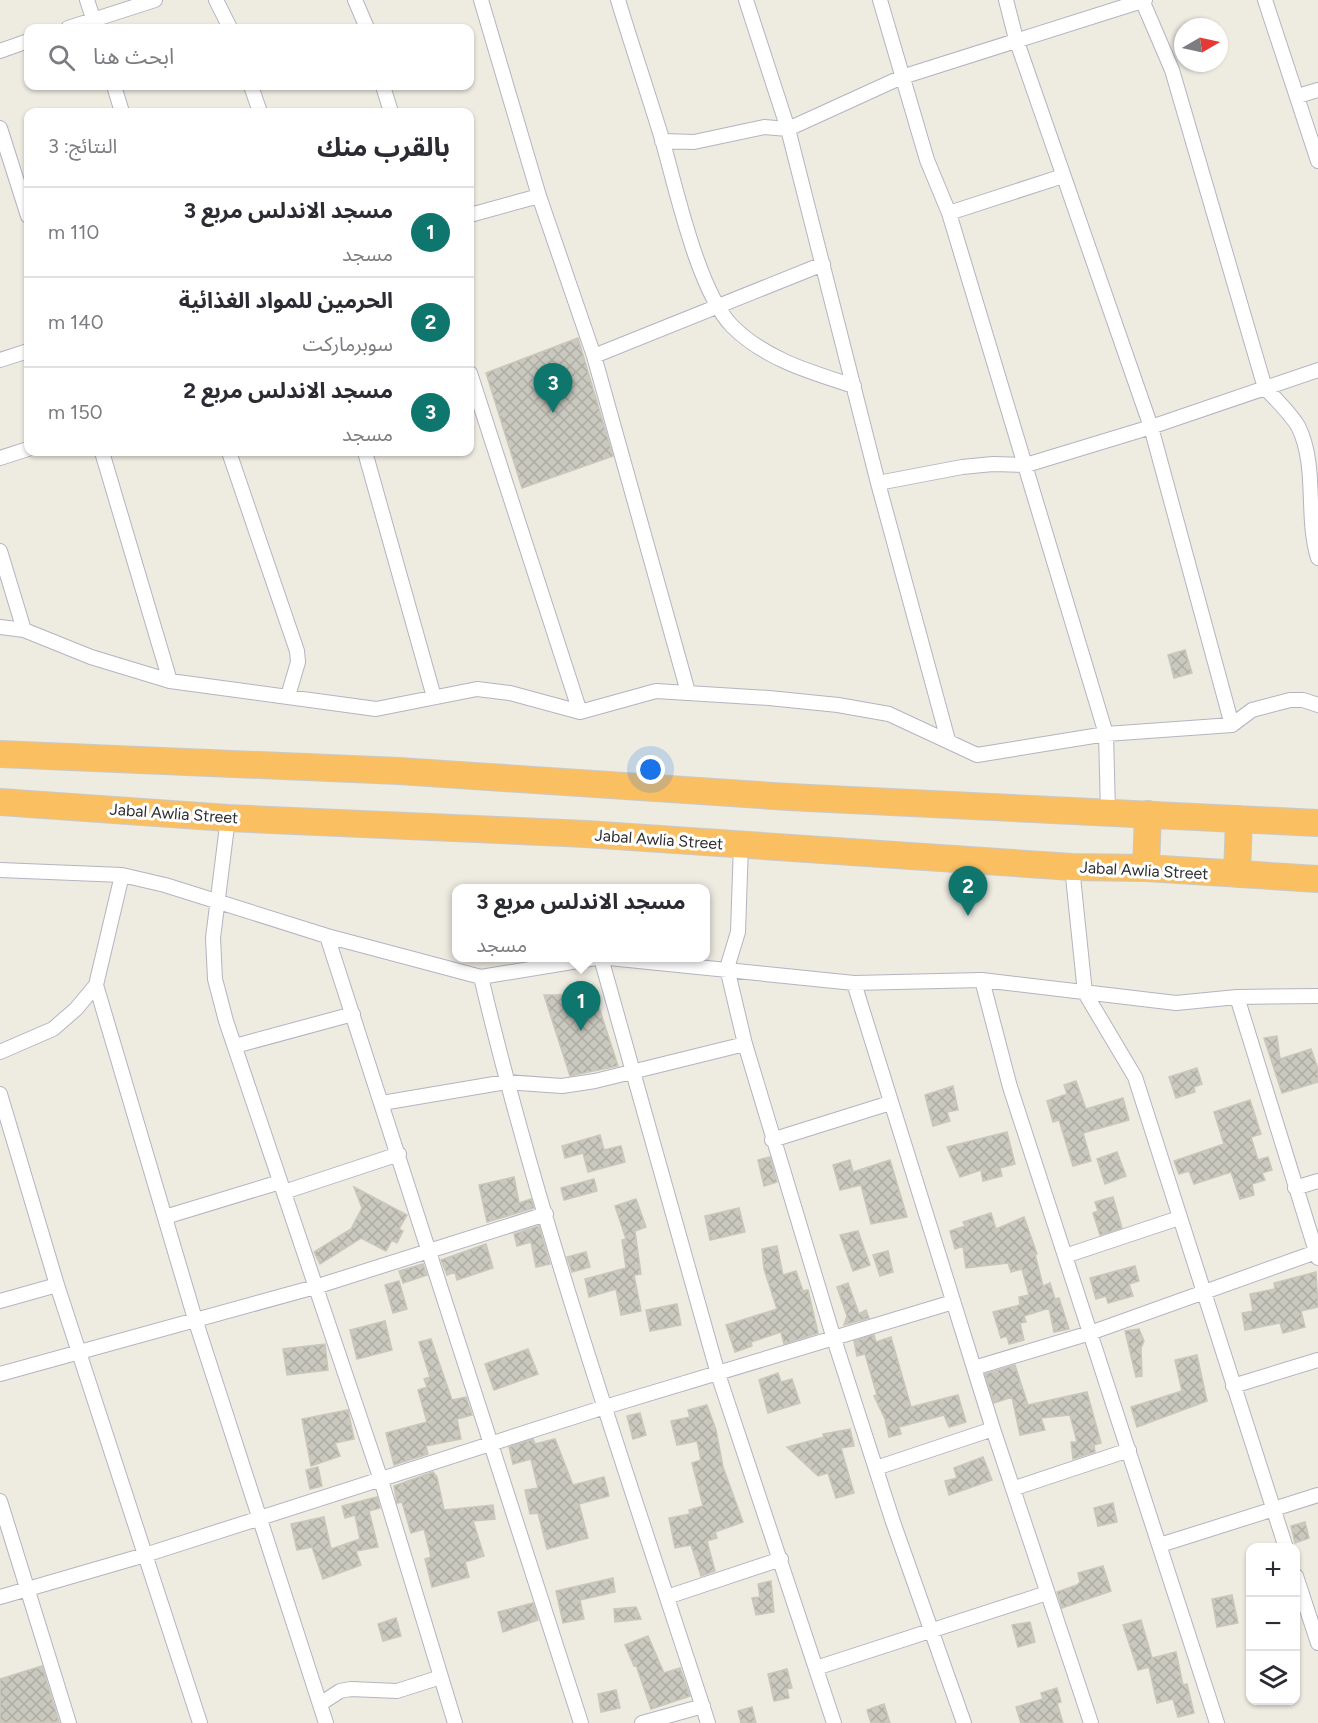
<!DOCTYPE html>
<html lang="ar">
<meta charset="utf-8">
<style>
:root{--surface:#fff;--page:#f2f2f3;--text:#2b2b33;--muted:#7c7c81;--line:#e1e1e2;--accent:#0f766e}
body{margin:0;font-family:Figtree,"Noto Sans Arabic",sans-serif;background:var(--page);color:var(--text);direction:rtl}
.controls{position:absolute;right:18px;bottom:18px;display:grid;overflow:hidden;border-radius:12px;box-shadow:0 2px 4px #0004}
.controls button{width:54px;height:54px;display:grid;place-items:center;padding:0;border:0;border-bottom:2px solid var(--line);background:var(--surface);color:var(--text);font:30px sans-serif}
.compass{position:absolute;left:1174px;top:18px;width:54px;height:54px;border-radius:50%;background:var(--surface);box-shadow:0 2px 4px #0004;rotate:81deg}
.you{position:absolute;left:651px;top:770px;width:21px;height:21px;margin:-15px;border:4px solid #fff;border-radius:50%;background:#1a73e8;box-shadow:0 0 0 9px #1a73e833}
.badge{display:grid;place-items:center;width:39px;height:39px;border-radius:50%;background:var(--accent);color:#fff;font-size:20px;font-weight:700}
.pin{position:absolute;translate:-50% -50px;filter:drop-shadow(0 2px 3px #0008)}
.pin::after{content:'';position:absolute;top:32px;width:21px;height:18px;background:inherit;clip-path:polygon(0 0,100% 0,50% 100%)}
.popup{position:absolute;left:452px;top:884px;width:258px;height:78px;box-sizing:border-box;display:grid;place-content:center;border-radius:12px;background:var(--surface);filter:drop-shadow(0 2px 4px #0005);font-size:20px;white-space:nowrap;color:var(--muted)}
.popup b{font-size:22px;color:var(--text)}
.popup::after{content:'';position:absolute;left:50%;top:100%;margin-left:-12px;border:12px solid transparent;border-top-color:var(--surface)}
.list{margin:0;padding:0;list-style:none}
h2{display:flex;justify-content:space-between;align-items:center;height:78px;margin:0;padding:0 24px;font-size:26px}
h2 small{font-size:20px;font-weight:400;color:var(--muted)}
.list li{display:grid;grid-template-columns:39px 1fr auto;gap:18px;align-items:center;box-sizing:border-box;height:90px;padding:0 24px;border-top:2px solid var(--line)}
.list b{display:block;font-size:22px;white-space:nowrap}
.list p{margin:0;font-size:20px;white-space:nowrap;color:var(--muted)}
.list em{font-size:20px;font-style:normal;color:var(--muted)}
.icon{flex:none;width:33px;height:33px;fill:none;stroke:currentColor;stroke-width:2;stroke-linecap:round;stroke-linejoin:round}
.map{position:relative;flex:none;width:1318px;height:1723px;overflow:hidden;direction:ltr}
.search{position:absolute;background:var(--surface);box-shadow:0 2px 4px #0004;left:24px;top:24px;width:450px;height:66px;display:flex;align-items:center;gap:15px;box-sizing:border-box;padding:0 21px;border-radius:12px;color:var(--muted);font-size:22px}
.panel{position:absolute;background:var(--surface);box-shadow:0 2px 4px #0004;left:24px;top:108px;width:450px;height:348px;border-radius:12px;direction:rtl}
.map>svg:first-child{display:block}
.building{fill:url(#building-cross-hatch);stroke:#cac7ba;stroke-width:1.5}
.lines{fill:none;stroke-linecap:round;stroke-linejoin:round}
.street-casing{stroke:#b4b4c0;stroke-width:16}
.highway-casing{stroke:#c9c9c9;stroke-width:28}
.street{stroke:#fff;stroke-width:14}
.highway{stroke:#fabf61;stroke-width:26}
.labels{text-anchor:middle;stroke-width:6;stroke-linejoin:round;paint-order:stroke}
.street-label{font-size:16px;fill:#2e2e2e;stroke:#fff}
</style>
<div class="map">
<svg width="1318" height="1723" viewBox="0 0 1318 1723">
<defs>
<pattern id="building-cross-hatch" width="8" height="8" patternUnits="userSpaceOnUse" patternTransform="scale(1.5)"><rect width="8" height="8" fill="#cac9bf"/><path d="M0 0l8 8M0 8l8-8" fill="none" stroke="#aeada4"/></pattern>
</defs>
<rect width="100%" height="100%" fill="#eeebe1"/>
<path class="building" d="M578 338 613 456 522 488 486 373Z
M1185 650 1192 673 1174 678 1168 655Z
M544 995H595L618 1066 570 1076Z
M1277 1036 1280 1059 1311 1049 1318 1069V1082L1282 1093 1264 1038Z
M1197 1068 1202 1084 1194 1087 1195 1092 1176 1098 1169 1077Z
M1076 1081 1086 1109 1123 1098 1129 1120 1083 1133 1091 1161 1073 1166 1059 1120 1053 1122 1047 1101 1067 1094 1064 1085Z
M953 1086 958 1110 947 1112 950 1121 933 1126 925 1095Z
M1250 1100 1261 1134 1251 1137 1258 1160 1268 1157 1272 1170 1262 1173 1265 1180 1252 1184 1254 1195 1240 1199 1231 1172 1194 1184 1189 1171 1179 1174 1174 1161 1224 1144 1214 1112Z
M1007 1132 1015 1164 1000 1168 1002 1176 983 1181 981 1170 960 1177 947 1147Z
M600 1135 604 1150 621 1146 625 1162 588 1172 583 1153 565 1158 562 1146Z
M1117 1152 1126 1176 1105 1184 1097 1159Z
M770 1157 777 1182 764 1186 758 1160Z
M850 1160 853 1172 890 1160 907 1217 871 1224 861 1185 840 1190 833 1165Z
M514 1177 519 1203 531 1199 534 1208 487 1222 479 1185Z
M594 1179 597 1191 564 1200 561 1188Z
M354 1187 407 1215 399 1229 403 1231 397 1243 392 1240 386 1251 361 1238 320 1264 314 1252 351 1229 362 1208Z
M1113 1197 1122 1228 1100 1235 1093 1213 1098 1211 1095 1202Z
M636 1199 646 1227 635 1231 641 1274 634 1275 641 1311 621 1315 616 1289 589 1297 585 1279 626 1268 622 1240 626 1239 615 1206Z
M739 1208 745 1232 710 1240 705 1216Z
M991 1213 996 1229 1024 1217 1037 1254H1035L1043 1286 1050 1283 1055 1299 1059 1298 1069 1329 1054 1332 1049 1308 1024 1316 1026 1322 1020 1323 1024 1340 1009 1344 1007 1336 1001 1338 993 1312 1020 1305 1019 1297 1029 1295 1022 1269 1011 1272 1008 1263 966 1268 963 1246 955 1249 950 1231 965 1226 963 1222Z
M539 1226 550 1264 536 1267 531 1242 517 1246 514 1234Z
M858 1231 870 1265 853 1271 840 1235Z
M486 1244 493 1268 457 1280 455 1272 447 1275 441 1260Z
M777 1246 783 1275 796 1271 803 1291 808 1290 818 1333 784 1344 781 1332 751 1342 752 1346 735 1352 726 1325 777 1309 764 1269 762 1249Z
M888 1251 893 1272 880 1276 873 1255Z
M586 1252 590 1267 572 1272 567 1257Z
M423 1264 427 1275 403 1283 399 1271Z
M1135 1266 1139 1281 1129 1284 1133 1296 1108 1303 1106 1296 1096 1299 1090 1278Z
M1316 1272 1318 1307 1301 1311 1305 1327 1283 1333 1280 1323 1245 1330 1242 1313 1253 1311 1250 1294 1275 1289 1274 1283Z
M399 1281 407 1309 393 1313 385 1285Z
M848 1283 859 1314 866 1310 869 1318 844 1325 847 1316 837 1287Z
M677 1304 681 1325 650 1331 646 1310Z
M385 1321 392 1350 357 1359 350 1330Z
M1139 1329 1144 1341 1141 1348 1142 1376 1136 1377 1125 1331Z
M874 1335 876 1342 891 1337 911 1407 958 1395 966 1422 949 1427 944 1415 899 1427 901 1434 889 1437 885 1419 874 1396 877 1395 865 1354 857 1356 854 1341Z
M431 1339 452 1400 466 1397 472 1415 457 1419 461 1439 426 1446 428 1454 394 1465 386 1433 427 1422 418 1390 427 1387 424 1379 430 1377 419 1342Z
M325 1344 328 1370 287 1375 283 1349Z
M528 1349 538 1374 494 1390 485 1364Z
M1197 1355 1207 1401 1137 1427 1131 1407 1182 1391 1175 1360Z
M1015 1365 1028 1405 1087 1392 1101 1443 1094 1445 1095 1452 1073 1459 1071 1442H1077L1070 1415 1041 1418 1045 1430 1020 1435 1012 1397 994 1403 985 1374Z
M778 1373 781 1382 792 1379 800 1403 768 1413 759 1380Z
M707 1405 716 1430 723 1467 743 1522 715 1532 717 1538 707 1541 715 1571 701 1576 691 1545 675 1548 669 1518 690 1514 689 1510 703 1506 692 1463 701 1460 697 1441 677 1445 671 1421 690 1417 688 1410Z
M348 1410 354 1439 335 1443 340 1456 311 1466 302 1419Z
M640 1413 646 1435 633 1439 627 1416Z
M850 1429 854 1446 841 1448 854 1493 836 1498 828 1473 818 1476 787 1447 824 1437 823 1434Z
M533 1439 535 1444 555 1439 573 1485 604 1477 609 1496 579 1504 588 1538 547 1549 538 1513 530 1514 525 1490 538 1488 531 1459 513 1464 509 1447Z
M983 1457 992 1480 949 1495 945 1481 957 1478 954 1468Z
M318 1467 322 1486 310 1489 306 1470Z
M433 1472 437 1477 444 1510 493 1505 495 1519 473 1521 484 1556 465 1562 469 1577 432 1587 425 1559 431 1557 424 1529 411 1533 402 1502 397 1503 394 1486Z
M377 1497 380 1508 369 1511 378 1547 356 1551 361 1565 323 1579 312 1547 297 1550 291 1524 324 1517 331 1549 360 1539 355 1515 345 1518 342 1506Z
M1113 1503 1117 1522 1098 1526 1094 1508Z
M1305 1522 1309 1538 1295 1543 1291 1526Z
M1103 1566 1111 1591 1062 1608 1057 1592 1077 1585 1080 1582 1078 1573Z
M613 1578 615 1592 580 1600 584 1619 563 1623 556 1591Z
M771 1581 774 1612 756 1615 752 1598 760 1597 758 1584Z
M1232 1595 1238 1623 1217 1627 1212 1599Z
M533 1603 538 1620 503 1632 498 1612Z
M636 1607 641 1619 615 1622 614 1609Z
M396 1618 401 1636 383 1641 378 1624Z
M1141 1620 1152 1658 1176 1652 1183 1685 1187 1684 1194 1713 1178 1717 1173 1699 1157 1703 1149 1667 1138 1670 1123 1625Z
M1030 1622 1035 1642 1018 1647 1012 1625Z
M648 1636 664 1673 680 1668 690 1696 651 1709 636 1665 634 1666 625 1645Z
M42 1666 59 1722 0 1723V1679Z
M787 1669 792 1688 787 1689 789 1698 774 1701 768 1674Z
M1057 1688 1061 1702 1057 1703 1063 1723H1021L1016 1707 1043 1699 1041 1693Z
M616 1690 620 1708 601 1712 598 1694Z
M884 1704 890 1723H871L867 1710Z
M752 1707 756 1723H741L738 1711Z"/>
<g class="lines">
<g class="street-casing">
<path id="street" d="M87 0 96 27
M216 0 230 28
M355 0 367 28
M481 0 539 196 594 356 688 692
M618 0C632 46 648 93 662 139 676 188 698 291 732 326 765 359 810 372 854 386
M746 0 788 129 878 483 948 740
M880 0 927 160 949 213 1106 734 1108 812
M1006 0 1016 39 1151 427 1232 725
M1142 0 1172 70 1265 388C1277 400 1289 412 1298 426 1318 466 1305 516 1318 558
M1265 0 1318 161
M68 28 155 0
M0 51 28 41
M114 86 122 112
M251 86 260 112
M383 86 391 112
M1298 96 1318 90
M0 128 28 216
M662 141 694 142 764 127 788 129 902 77 1145 0
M949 213 1063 176
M470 215 539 196
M594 356 823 264
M0 360 28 351
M470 373 580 712
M102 452 170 681
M229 452 297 651 298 662 288 696
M365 452 434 697
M0 458 28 449
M878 483 962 467 993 464 1026 465 1151 427 1318 370
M0 551 24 630
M0 627 24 630 91 657 170 681 376 709 477 689 510 693 580 712 656 691 769 698 838 705 889 714 977 755 1106 734 1232 725 1252 710 1290 700H1303L1318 705
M228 818 213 938 215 979 226 1021 381 1480 455 1723
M741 844 738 932 727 968 745 1044 834 1339 893 1522 964 1723
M1072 867 1085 993 1135 1077 1286 1548
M0 870 122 875 165 885 327 936 481 977 596 958
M327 936 581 1723
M601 958 718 1374 834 1723
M609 958 854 983 982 980 1176 1003 1237 997 1318 996
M481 977C541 1230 628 1476 708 1723
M982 980 1010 1087 1217 1723
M854 983 993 1429 1091 1723
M96 985 195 1319 326 1723
M1237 997 1318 1258
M235 1046 353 1014
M0 1052 53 1029 76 1009 96 985 122 875
M0 1094 57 1285 200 1723
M382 1103 506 1082 562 1086 595 1081 745 1044
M772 1140 890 1103
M1295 1188 1318 1181
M284 1192 399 1154
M165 1217 280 1182
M1065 1256 1179 1218
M0 1301 57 1285
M974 1368 1090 1333 1316 1252
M0 1374 315 1287 546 1214
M1233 1386 1318 1360
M876 1468 993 1429
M1015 1488 1129 1450
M0 1501 69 1723
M1160 1545 1318 1495
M1296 1576 1318 1643
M0 1597 145 1555 605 1407 953 1302
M667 1597 781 1559
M816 1668 1047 1593
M320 1704 340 1691 351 1689 397 1691 441 1677
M642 1723 703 1706"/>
</g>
<g class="highway-casing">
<path id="highway" d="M0 754 399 771 789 797 1318 823
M0 802 228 818 586 834 1072 867 1146 868 1318 879
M1146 868 1148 814
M1237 874 1239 819"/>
</g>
<use href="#street" class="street"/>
<use href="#highway" class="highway"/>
</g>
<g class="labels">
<g class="street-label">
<text transform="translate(174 813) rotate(4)" y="6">Jabal Awlia Street</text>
<text transform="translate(659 839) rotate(4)" y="6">Jabal Awlia Street</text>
<text transform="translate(1144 870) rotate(3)" y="6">Jabal Awlia Street</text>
</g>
</g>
</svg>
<div class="controls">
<button>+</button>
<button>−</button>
<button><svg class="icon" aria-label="layers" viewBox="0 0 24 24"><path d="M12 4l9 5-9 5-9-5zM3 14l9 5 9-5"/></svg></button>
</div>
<svg class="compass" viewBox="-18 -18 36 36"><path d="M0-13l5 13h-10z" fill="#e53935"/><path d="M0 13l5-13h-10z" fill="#7c7c81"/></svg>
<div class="you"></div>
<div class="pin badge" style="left:581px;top:1031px">1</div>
<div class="popup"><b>مسجد الاندلس مربع 3</b>مسجد</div>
<div class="pin badge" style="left:968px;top:916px">2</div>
<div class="pin badge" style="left:553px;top:413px">3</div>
<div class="search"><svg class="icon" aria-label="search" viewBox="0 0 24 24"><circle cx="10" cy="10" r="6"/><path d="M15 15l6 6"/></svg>ابحث هنا</div>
<section class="panel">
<h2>بالقرب منك<small>النتائج: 3</small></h2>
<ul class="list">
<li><span class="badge">1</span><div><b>مسجد الاندلس مربع 3</b><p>مسجد</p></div><em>110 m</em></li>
<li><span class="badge">2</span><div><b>الحرمين للمواد الغذائية</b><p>سوبرماركت</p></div><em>140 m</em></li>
<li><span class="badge">3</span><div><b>مسجد الاندلس مربع 2</b><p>مسجد</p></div><em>150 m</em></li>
</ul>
</section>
</div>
